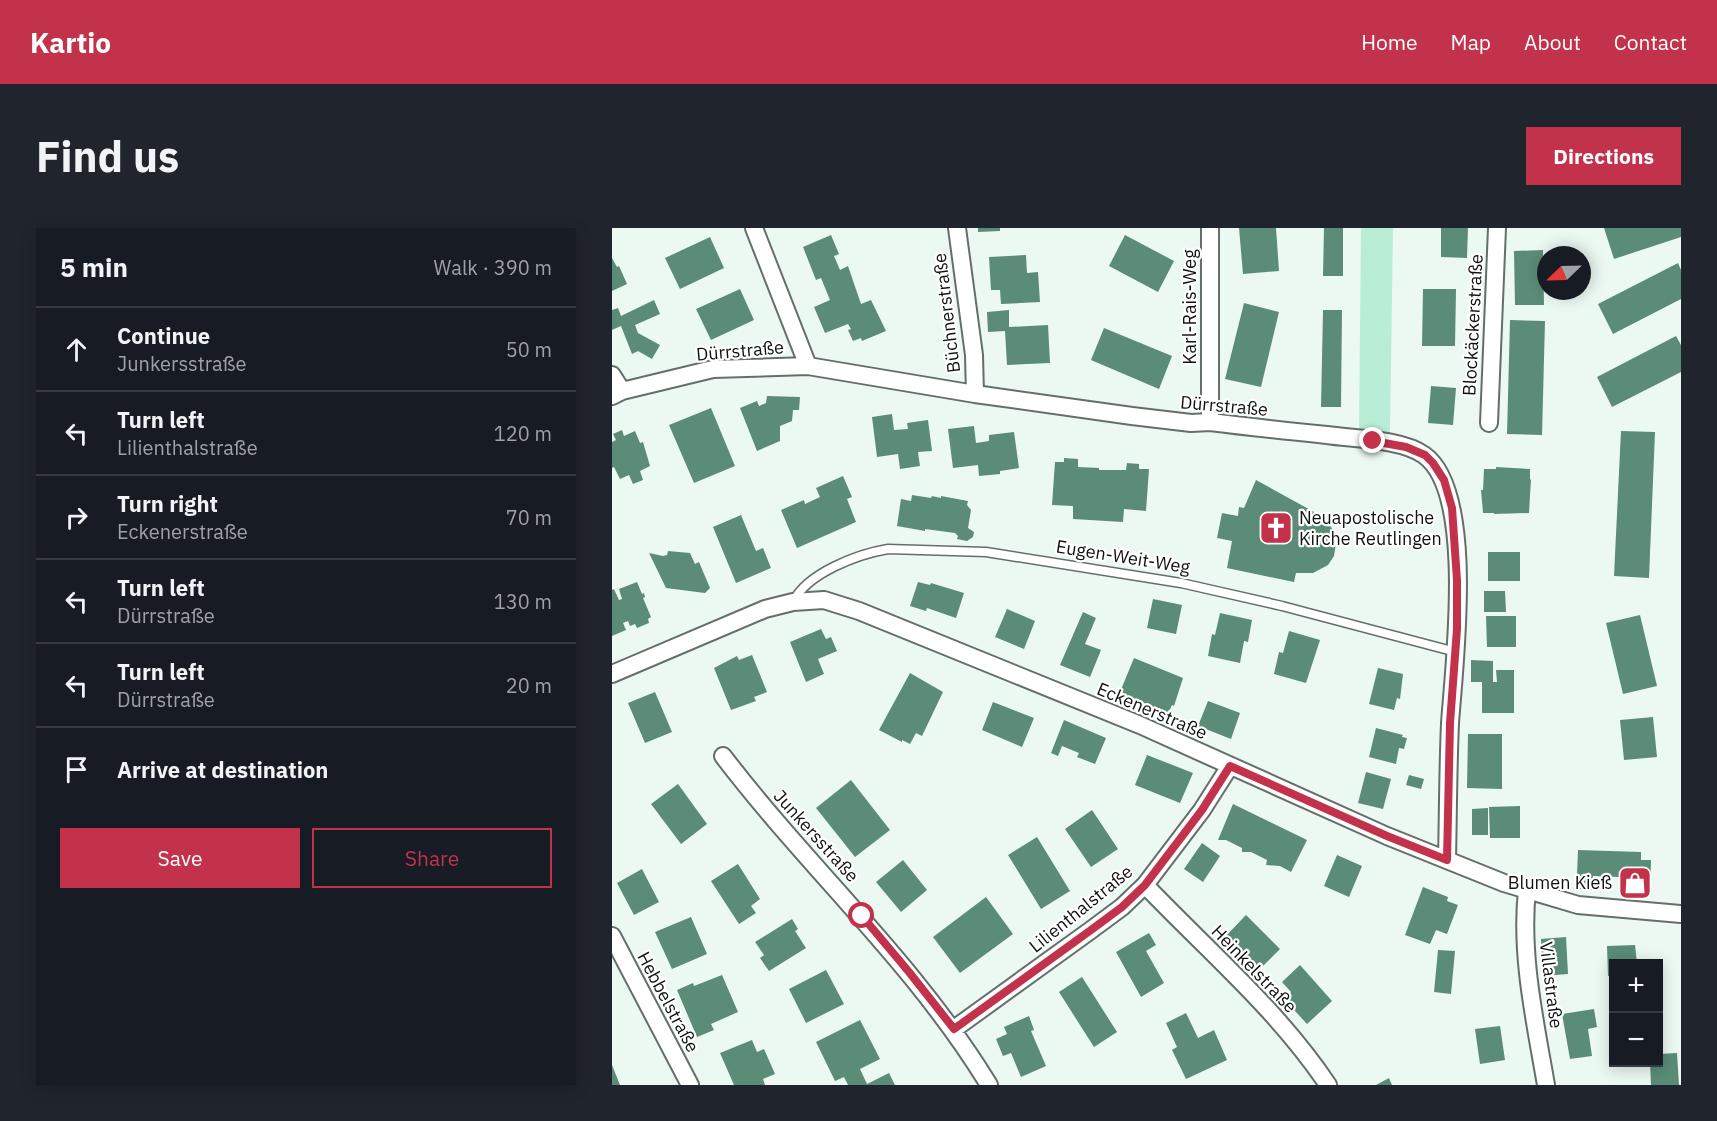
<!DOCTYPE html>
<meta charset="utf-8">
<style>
:root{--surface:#171b24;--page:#20242c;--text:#f1f3f6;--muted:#9ea1a6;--line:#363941;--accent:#c2324b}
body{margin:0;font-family:"IBM Plex Sans",sans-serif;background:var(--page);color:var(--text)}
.controls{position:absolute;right:18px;bottom:18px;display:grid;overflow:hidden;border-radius:0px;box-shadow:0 3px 15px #0003}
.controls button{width:54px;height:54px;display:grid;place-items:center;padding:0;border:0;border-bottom:2px solid var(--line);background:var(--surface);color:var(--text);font:30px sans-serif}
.compass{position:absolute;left:925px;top:18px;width:54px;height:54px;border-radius:50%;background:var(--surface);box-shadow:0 3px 15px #0003;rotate:247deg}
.stop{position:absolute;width:18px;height:18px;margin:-14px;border:4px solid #c2324b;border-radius:50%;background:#fff}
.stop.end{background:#c2324b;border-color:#fff;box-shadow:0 2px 6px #0008}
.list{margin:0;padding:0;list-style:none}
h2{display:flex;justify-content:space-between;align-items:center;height:78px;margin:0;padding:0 24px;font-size:26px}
h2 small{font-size:20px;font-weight:400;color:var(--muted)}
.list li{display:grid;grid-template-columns:39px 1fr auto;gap:18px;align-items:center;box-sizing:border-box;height:84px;padding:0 24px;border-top:2px solid var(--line)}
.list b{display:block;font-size:22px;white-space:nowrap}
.list p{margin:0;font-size:20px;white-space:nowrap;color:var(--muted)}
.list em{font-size:20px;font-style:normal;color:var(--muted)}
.actions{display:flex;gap:12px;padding:18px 24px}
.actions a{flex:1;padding:14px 0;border:2px solid var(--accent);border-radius:0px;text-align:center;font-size:21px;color:var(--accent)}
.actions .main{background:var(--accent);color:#fff}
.icon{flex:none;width:33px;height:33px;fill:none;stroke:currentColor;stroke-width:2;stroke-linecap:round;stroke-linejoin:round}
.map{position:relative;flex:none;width:1069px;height:857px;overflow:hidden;border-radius:0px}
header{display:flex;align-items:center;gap:36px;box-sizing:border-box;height:84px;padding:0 30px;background:var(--accent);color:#fff}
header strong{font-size:28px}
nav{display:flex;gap:33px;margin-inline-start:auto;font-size:21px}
.intro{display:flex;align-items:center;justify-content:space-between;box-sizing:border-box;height:144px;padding:0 36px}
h1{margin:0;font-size:42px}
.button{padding:15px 27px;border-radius:0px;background:var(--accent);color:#fff;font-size:21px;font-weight:700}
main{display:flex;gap:36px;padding:0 36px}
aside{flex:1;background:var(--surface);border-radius:0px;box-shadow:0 3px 15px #0003}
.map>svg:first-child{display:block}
.green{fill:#baedd6}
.building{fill:#5a8c77}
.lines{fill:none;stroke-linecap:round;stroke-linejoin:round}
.service-casing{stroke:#656f6a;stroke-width:11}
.minor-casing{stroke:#656f6a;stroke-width:20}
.service{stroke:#fff;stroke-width:8}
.minor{stroke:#fff;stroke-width:16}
.route{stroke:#c2324b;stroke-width:8}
.labels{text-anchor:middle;stroke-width:4.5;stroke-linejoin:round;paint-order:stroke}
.street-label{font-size:18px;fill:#0e1210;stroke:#fff}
.poi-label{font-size:18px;fill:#0e1210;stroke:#fff;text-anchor:start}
</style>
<header>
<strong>Kartio</strong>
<nav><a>Home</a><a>Map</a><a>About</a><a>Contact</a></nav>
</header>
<div class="intro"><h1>Find us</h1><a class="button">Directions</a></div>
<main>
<aside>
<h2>5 min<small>Walk · 390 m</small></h2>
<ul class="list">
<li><svg class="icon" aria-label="ahead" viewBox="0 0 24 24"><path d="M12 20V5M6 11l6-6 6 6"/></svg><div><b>Continue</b><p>Junkersstraße</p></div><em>50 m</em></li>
<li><svg class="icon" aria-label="left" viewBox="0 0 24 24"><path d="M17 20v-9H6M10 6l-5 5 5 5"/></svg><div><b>Turn left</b><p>Lilienthalstraße</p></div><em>120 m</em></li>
<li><svg class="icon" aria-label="right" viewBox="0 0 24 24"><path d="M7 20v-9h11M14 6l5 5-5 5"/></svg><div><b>Turn right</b><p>Eckenerstraße</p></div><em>70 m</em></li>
<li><svg class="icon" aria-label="left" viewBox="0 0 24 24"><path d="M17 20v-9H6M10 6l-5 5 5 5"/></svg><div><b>Turn left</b><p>Dürrstraße</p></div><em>130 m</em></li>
<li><svg class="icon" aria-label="left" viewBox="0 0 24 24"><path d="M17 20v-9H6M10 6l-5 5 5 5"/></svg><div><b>Turn left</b><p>Dürrstraße</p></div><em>20 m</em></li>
<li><svg class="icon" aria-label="arrive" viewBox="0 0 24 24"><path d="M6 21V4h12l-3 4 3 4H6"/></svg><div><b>Arrive at destination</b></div></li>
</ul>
<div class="actions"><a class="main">Save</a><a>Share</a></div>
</aside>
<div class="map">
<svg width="1069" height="857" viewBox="0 0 1069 857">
<rect width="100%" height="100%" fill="#ecf8f2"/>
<path class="green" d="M749 0H781L778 205 747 204Z"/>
<path class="building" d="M366 0H388V3L366 4Z
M627 0H664L667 43 631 46Z
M712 0H731V48H711Z
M829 0H856L855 30 829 29Z
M992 0H1069V9L1002 31Z
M219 7 227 26 222 28 228 42 236 38 249 76 259 72 274 103 250 113 249 110 241 113 236 102 239 101 236 96 213 105 202 79 218 72 209 50 204 52 191 19Z
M513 7 562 33 546 64 497 38Z
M98 9 112 40 68 61 53 30Z
M931 22 932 77H903L902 23Z
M414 27 415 45 426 44 428 74 389 76 388 62H379L377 29Z
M0 30 5 39 7 38 15 56 0 63Z
M1066 35 1069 42V71L1001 106 986 76Z
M128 61 142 92 99 112 84 81Z
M811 61H844L843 118H810Z
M42 72 48 86 23 97 26 105 48 117 40 131 26 123 20 126 9 98 0 102V82L6 80 9 88Z
M632 75 667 84 649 159 613 151Z
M397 82V99L436 97 438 135 395 137 393 103 376 104 375 84Z
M711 82H730L729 179H709Z
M898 92 933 93 930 207 895 206Z
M492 100 560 128 547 161 479 132Z
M1064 108 1069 117V144L1000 179 985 149Z
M819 158 844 160 841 197 816 195Z
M155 168 188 169 187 182H181L180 193 168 198V213L145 223 128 180 145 173 147 178 154 175Z
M99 180 123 238 82 255 57 197Z
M280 186 282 202 296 201 295 195 316 192 320 223 306 224 308 238 288 241 286 226 265 229 260 189Z
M362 198 364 215 377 213V207L402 204 407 240 388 243V246L367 248 366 237 341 240 336 201Z
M10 202 12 208 23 203 28 215 31 214 38 238 28 243 31 252 21 256 17 247 8 251 2 239 0 240V214L4 212 1 206Z
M1009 203 1043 204 1037 350 1002 348Z
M452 230 466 231V239L487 240V242H514L515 235 527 236V241H537L534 283 512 281 511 294 461 291V278L440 277 443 234H452Z
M884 239 918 241V252L919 251 917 285 882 286V285H871L869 262H871L872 241H884Z
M231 248 240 269 235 271 244 294 185 320 169 282 192 272 193 276 208 269 204 260Z
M644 252 713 290 721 302 724 315 722 328 716 337 701 345H684L682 354 615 340 620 313 605 310 610 285 626 288 627 279 632 280Z
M300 267 319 270 320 268 329 270V268L356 273 355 277 359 282 356 300 362 304 361 309 355 313 345 311 346 308 343 305 313 301V303L285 298 289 271 299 273Z
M129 287 144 323 151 320 159 340 124 355 101 299Z
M56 323 78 325 83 336 87 334 98 360 93 365 54 360 37 325 51 328 55 327Z
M876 324H908V353H876Z
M25 354 30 366 32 365 33 369 31 370 39 389 36 391 37 395 25 400 23 396 18 398 16 393 11 395 14 402 0 408V362L2 361 7 372 10 371 7 361Z
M306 354 318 357 319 355 352 365 344 390 315 380 314 383 298 378Z
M872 363H893L894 384H872Z
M541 371 570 377 564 406 535 400Z
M395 381 423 393 412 421 383 409Z
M471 384 484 390 473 416 489 422 478 449 448 437Z
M608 385 640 392 636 414 632 413 628 435 596 428 600 406 603 407Z
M1028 387 1045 458 1011 466 994 395Z
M874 388H904V419H875Z
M209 401 214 411 219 409 225 423 206 431 212 446 194 454 178 414Z
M677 403 708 412 694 455 662 446 667 424 671 425Z
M140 427 155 464 142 469 144 473 119 482 102 440 125 428 127 432Z
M522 430 571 450 562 478 560 477 556 486 508 464Z
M859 432 881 433V454H885L884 442H902V485H870V454H859Z
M766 440 791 446 788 471 785 470 782 482 757 476Z
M298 445 331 464 310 508 304 505 298 516 290 512V514L267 502Z
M43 464 60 504 33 515 16 475Z
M596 473 628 485 619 511 586 498Z
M381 474 422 490 410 519 370 502Z
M1041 489 1045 529 1012 532 1008 492Z
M452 492 494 510 483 536 465 529 467 525 450 518 446 528 439 525Z
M764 500 791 507 790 509 795 510 792 521 787 520 784 536 757 529Z
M856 506H890V561L855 560Z
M535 527 581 545 568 575 523 557Z
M754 544 779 551 771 581 746 575Z
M797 547 812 551 809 561 794 557Z
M239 552 278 602 243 629 204 580Z
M66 556 95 596 69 616 39 576Z
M621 576 695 612 679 644 668 638 654 637 655 632 639 624H630V620L614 612H606Z
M908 578V610H878L877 579Z
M876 580V607H860V581Z
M480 582 506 621 479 639 453 601Z
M425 609 458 663 429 681 396 627Z
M590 615 608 628 591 654 572 641Z
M966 622 1029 624V632H1039L1038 667 1007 666V649L981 648V662L967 661 968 647H965Z
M725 627 750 638 737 669 712 658Z
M291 632 315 662 289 684 264 654Z
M126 636 148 671 139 678 144 685 127 696 99 653Z
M30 641 47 674 22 687 5 655Z
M811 659 836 669 835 673 846 677 835 706 824 702 818 716 793 707Z
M374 669 401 706 348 745 321 709Z
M634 687 668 721 647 742 613 709Z
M79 689 95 726 60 741 43 704Z
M180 691 186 701 183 703 194 720 157 743 148 730 152 727 143 714Z
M537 705 544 717 534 723 552 755 529 769 504 724Z
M954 709 956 746 931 748 929 711Z
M1023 717 1025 735H1002V748H996L995 718Z
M826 722 843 723 839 766 822 764Z
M688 737 720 773 695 796 672 771 679 764 670 754Z
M214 742 232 776 194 795 177 761Z
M110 747 126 784 99 796 102 802 85 809 65 762 81 755 82 758Z
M470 749 505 804 482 819 447 764Z
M982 781 985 799 976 801 980 828 958 831 950 786Z
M574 785 586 810 602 802 615 832 574 851 560 822 565 819 554 795Z
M417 788 422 802 419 803 434 838 409 849 399 825 391 828 384 811 395 806 392 799Z
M248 792 268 831 248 841 255 856 277 845 283 857H236L232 849 223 853 204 814Z
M888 798 893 832 868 836 863 801Z
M140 812 145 824 152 821 163 846 151 851 153 857H122L108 825Z
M1065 825 1067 857H1039L1038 834H1046L1047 826Z
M0 837 8 857H0Z
M777 850 780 857H764Z"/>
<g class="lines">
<g class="service-casing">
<path id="service" d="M181 374C195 345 246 326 276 321L374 324 569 355 670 378 844 424"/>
</g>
<g class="minor-casing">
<path id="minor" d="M142 0 196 138
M345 0 362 127 363 166
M0 147 10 163
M0 168 10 163 101 141 196 138 363 166 520 188 579 195 598 194C637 199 676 203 715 207 743 211 790 211 812 227 864 264 842 437 838 495 836 541 836 586 835 632
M598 194V0
M877 195 885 0
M0 446 153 381 181 374 212 372 247 383 528 497 775 608 892 655 966 677 1069 686
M111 528C197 641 302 734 377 857
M533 657C595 722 666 782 716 857
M915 662C908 727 923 793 934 857
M0 708 78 857
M342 801 479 702 510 679 533 657 590 582 618 538"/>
</g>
<use href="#service" class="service"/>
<use href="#minor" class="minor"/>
</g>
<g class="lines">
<path class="route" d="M250 688 297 744 342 801 479 702 510 679 533 657 590 582 618 538 775 608 835 632 838 495 845 401V352L840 280 832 252 821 235 813 227 794 219 761 213"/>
</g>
<defs>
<g id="church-square" transform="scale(1.725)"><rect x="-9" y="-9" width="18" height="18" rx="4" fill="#c2324b" stroke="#fff"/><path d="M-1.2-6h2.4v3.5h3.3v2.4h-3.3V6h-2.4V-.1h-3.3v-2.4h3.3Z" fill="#fff"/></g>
<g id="shop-square" transform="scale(1.725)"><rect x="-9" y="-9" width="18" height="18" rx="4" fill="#c2324b" stroke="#fff"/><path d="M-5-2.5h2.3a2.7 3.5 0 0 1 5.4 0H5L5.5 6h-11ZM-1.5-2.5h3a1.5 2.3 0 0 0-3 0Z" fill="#fff"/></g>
</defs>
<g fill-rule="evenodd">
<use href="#church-square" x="664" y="300"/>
<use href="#shop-square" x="1023" y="655"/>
</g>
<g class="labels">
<g class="street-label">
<text transform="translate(578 79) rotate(-90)" y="6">Karl-Rais-Weg</text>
<text transform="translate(335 85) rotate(-97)" y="6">Büchnerstraße</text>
<text transform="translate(861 97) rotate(-87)" y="6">Blockäckerstraße</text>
<text transform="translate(128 123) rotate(-5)" y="6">Dürrstraße</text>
<text transform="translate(612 178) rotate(5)" y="6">Dürrstraße</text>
<text transform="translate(511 329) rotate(9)" y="6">Eugen-Weit-Weg</text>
<text transform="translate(540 483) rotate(23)" y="6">Eckenerstraße</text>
<text transform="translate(204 608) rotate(48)" y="6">Junkersstraße</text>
<text transform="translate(469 681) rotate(-39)" y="6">Lilienthalstraße</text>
<text transform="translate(642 741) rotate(46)" y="6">Heinkelstraße</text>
<text transform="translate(939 757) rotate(83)" y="6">Villastraße</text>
<text transform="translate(56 774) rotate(62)" y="6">Hebbelstraße</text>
</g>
<g class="poi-label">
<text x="687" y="296">Neuapostolische<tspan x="687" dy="21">Kirche Reutlingen</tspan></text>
<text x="1000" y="661" text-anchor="end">Blumen Kieß</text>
</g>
</g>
</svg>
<div class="controls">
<button>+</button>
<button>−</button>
</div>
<svg class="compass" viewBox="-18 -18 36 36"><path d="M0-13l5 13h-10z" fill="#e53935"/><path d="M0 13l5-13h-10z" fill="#9ea1a6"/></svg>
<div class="stop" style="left:250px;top:688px"></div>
<div class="stop end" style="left:761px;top:213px"></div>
</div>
</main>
